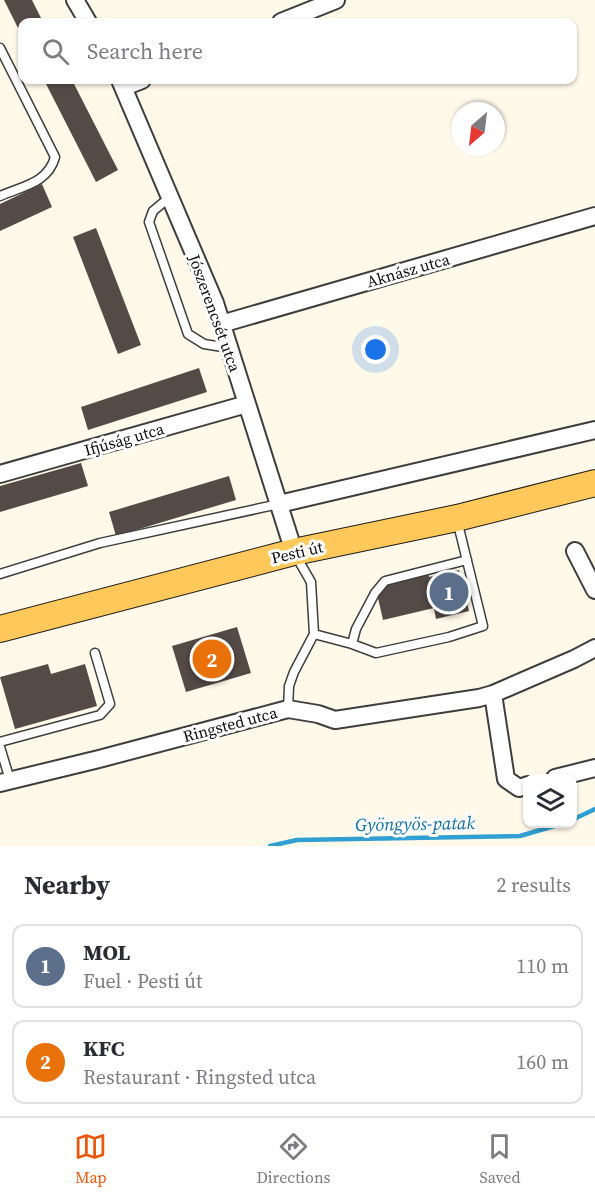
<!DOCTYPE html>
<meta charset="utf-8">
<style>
:root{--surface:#fff;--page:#f2f2f3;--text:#2b2b33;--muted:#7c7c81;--line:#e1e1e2;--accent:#ea580c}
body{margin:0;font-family:"Source Serif 4",serif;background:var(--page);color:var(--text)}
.controls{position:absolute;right:18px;bottom:18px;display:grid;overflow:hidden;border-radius:12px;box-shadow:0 2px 4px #0004}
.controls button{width:54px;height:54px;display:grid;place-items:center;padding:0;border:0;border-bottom:2px solid var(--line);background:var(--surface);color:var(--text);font:30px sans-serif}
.compass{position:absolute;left:451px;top:102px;width:54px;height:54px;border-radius:50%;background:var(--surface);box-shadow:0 2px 4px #0004;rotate:208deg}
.you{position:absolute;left:376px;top:350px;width:21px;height:21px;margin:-15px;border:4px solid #fff;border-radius:50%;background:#1a73e8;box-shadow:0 0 0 9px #1a73e833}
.badge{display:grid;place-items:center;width:39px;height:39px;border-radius:50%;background:var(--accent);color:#fff;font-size:20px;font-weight:700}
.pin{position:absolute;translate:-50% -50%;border:3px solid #fff;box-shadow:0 2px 6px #0006}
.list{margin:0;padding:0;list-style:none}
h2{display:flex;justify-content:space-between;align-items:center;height:78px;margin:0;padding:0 24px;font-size:26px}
h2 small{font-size:20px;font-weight:400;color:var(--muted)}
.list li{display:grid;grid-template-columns:39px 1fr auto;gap:18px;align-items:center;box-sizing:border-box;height:84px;margin:0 12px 12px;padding:0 12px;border:2px solid var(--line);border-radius:12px}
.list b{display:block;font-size:22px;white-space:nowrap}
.list p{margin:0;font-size:20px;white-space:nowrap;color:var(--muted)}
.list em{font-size:20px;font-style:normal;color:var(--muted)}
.icon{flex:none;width:33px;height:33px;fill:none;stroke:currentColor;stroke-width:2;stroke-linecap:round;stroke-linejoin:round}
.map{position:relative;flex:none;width:595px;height:846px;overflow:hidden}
.search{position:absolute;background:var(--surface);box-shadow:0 2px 4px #0004;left:18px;right:18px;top:18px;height:66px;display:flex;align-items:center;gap:15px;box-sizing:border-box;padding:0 21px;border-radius:12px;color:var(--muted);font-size:22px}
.sheet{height:270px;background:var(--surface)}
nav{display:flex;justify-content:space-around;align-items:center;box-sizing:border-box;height:84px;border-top:2px solid var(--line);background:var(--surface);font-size:16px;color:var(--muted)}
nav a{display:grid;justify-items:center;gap:3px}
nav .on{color:var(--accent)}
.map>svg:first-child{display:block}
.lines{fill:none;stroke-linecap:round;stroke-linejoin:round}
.stream{stroke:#30a0d3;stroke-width:4.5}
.building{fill:#544b47}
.service-casing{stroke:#3e3e3e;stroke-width:11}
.minor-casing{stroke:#3e3e3e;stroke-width:20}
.primary-casing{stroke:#1c1c1c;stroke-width:28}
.service{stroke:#fff;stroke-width:8}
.minor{stroke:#fff;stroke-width:16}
.primary{stroke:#fec85a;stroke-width:26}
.labels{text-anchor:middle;stroke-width:6;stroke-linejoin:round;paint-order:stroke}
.street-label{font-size:16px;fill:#0b0b0b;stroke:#fff}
.water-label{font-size:18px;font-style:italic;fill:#106fa1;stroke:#fff}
</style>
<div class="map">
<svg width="595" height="846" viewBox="0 0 595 846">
<rect width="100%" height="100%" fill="#fff9ea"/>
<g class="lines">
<path class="stream" d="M572 820 595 809
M270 846 297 840 520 836 561 824"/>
</g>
<path class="building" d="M4 0H32L43 22H22V36Z
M44 80H72L118 170 96 182Z
M42 184 52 207 0 231V204Z
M96 228 141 345 118 354 73 237Z
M199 368 207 392 88 430 81 407Z
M81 463 88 486 0 512V486Z
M229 476 236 500 116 536 109 512Z
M459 570 469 611 436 619 434 608 383 620 375 585 428 572 429 577Z
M237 627 251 673 186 692 172 646Z
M48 664 51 674 85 664 97 706 15 729 0 677Z"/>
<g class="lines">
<g class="service-casing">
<path id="service" d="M0 48 55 157C48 183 23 186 0 196
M170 197 153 211 149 222 188 334 204 344 229 348
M0 574 100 543 279 504
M314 634 352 644 376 653 449 637 483 626 457 520
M352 644 356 629 375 593 385 581 467 560
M288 709 289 686 294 672 314 634 311 582 296 556
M0 742 100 715 110 704 95 653
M0 747 10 780"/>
</g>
<g class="minor-casing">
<path id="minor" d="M75 0 88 22
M281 22 336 0
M120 80 215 303 294 552
M124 87 142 80
M221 324 595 216
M0 474 247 404
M279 504 595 430
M575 551 595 590
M493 694 506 779 519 788 528 785
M555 778 595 768
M0 783 99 759 288 709 318 714 335 720 479 698 493 694 574 659 595 648"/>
</g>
<g class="primary-casing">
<path id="primary" d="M0 629 294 552 457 518 595 483"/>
</g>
<use href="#service" class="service"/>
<use href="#minor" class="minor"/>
<use href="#primary" class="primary"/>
</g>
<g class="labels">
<g class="street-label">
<text transform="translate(408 270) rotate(-16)" y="6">Aknász utca</text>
<text transform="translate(215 313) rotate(70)" y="6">Jószerencsét utca</text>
<text transform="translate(124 439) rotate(-16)" y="6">Ifjúság utca</text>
<text transform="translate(297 552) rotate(-13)" y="6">Pesti út</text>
<text transform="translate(230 724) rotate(-15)" y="6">Ringsted utca</text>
</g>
<g class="water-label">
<text transform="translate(415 824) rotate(-1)" y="6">Gyöngyös-patak</text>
</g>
</g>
</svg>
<div class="controls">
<button><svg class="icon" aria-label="layers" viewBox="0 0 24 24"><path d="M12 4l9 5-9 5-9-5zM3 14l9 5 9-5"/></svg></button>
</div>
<svg class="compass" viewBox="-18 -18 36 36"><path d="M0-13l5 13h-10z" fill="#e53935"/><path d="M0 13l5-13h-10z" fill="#7c7c81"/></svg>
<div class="you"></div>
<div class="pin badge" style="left:449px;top:592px;background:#5c6f8a">1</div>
<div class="pin badge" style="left:212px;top:659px;background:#e8710a">2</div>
<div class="search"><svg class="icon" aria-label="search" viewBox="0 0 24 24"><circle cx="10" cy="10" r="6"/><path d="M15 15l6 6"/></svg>Search here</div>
</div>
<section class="sheet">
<h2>Nearby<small>2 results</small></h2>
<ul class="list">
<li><span class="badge" style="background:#5c6f8a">1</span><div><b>MOL</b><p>Fuel · Pesti út</p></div><em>110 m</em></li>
<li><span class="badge" style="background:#e8710a">2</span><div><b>KFC</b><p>Restaurant · Ringsted utca</p></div><em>160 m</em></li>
</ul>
</section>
<nav>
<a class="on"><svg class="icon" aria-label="map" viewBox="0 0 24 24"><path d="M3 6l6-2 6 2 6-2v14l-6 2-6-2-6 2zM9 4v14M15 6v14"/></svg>Map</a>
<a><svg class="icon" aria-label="directions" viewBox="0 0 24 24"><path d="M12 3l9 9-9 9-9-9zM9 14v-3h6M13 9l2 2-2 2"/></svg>Directions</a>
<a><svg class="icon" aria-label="saved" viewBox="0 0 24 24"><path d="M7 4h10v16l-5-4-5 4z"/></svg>Saved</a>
</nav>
